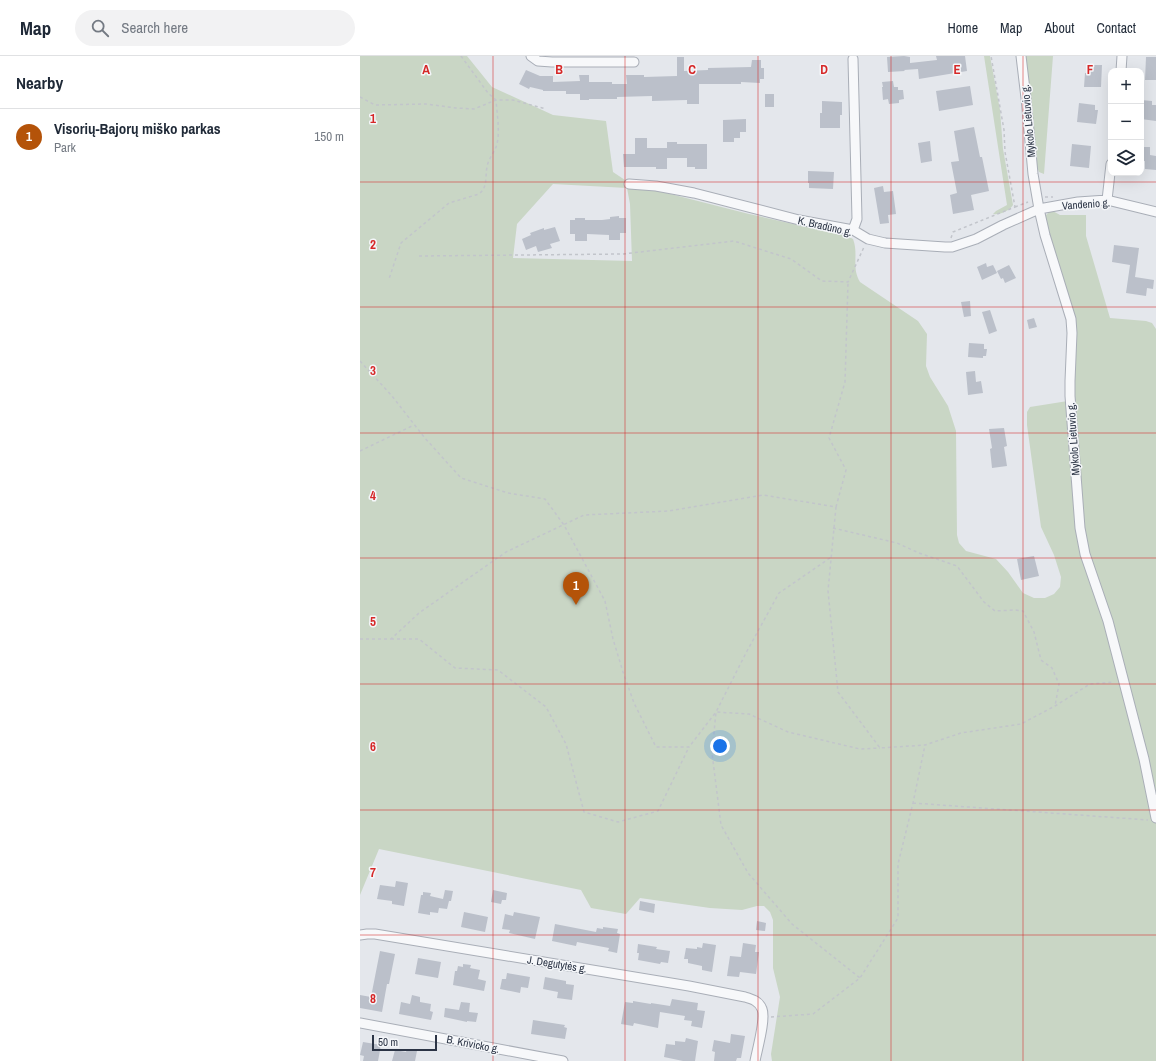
<!DOCTYPE html>
<meta charset="utf-8">
<style>
:root{--surface:#fff;--page:#f2f2f3;--text:#1f2937;--muted:#747a83;--line:#e0e1e3;--accent:#b45309}
body{margin:0;font-family:"Archivo Narrow",sans-serif;background:var(--page);color:var(--text)}
.controls{position:absolute;right:12px;top:12px;display:grid;overflow:hidden;border-radius:8px;box-shadow:0 4px 16px #0002}
.controls button{width:36px;height:36px;display:grid;place-items:center;padding:0;border:0;border-bottom:1px solid var(--line);background:var(--surface);color:var(--text);font:20px sans-serif}
.scale{position:absolute;left:12px;bottom:10px;width:65px;box-sizing:border-box;padding-left:4px;border:2px solid #2b3445;border-top:0;font-size:11px;line-height:14px;white-space:nowrap;color:#2b3445;-webkit-text-stroke:3px #f4f6f9;paint-order:stroke}
.you{position:absolute;left:360px;top:690px;width:14px;height:14px;margin:-10px;border:3px solid #fff;border-radius:50%;background:#1a73e8;box-shadow:0 0 0 6px #1a73e833}
.badge{display:grid;place-items:center;width:26px;height:26px;border-radius:50%;background:var(--accent);color:#fff;font-size:13px;font-weight:700}
.pin{position:absolute;translate:-50% -33px;filter:drop-shadow(0 1px 2px #0008)}
.pin::after{content:'';position:absolute;top:21px;width:14px;height:12px;background:inherit;clip-path:polygon(0 0,100% 0,50% 100%)}
.list{margin:0;padding:0;list-style:none}
h2{display:flex;justify-content:space-between;align-items:center;height:52px;margin:0;padding:0 16px;font-size:17px}
h2 small{font-size:13px;font-weight:400;color:var(--muted)}
.list li{display:grid;grid-template-columns:26px 1fr auto;gap:12px;align-items:center;box-sizing:border-box;height:56px;padding:0 16px;border-top:1px solid var(--line)}
.list b{display:block;font-size:15px;white-space:nowrap}
.list p{margin:0;font-size:13px;white-space:nowrap;color:var(--muted)}
.list em{font-size:13px;font-style:normal;color:var(--muted)}
.icon{flex:none;width:22px;height:22px;fill:none;stroke:currentColor;stroke-width:2;stroke-linecap:round;stroke-linejoin:round}
.map{position:relative;flex:none;width:796px;height:1005px;overflow:hidden}
header{display:flex;align-items:center;gap:24px;box-sizing:border-box;height:56px;padding:0 20px;background:var(--surface);border-bottom:1px solid var(--line)}
header strong{font-size:19px}
nav{display:flex;gap:22px;margin-inline-start:auto;font-size:14px}
.search{width:280px;height:36px;background:var(--page);display:flex;align-items:center;gap:10px;box-sizing:border-box;padding:0 14px;border-radius:22px;color:var(--muted);font-size:15px}
main{display:flex}
aside{flex:1;background:var(--surface)}
.map>svg:first-child{display:block}
.green{fill:#c9d6c5;fill-rule:evenodd}
.building{fill:#bbc0ca}
.lines{fill:none;stroke-linecap:round;stroke-linejoin:round}
.street-casing{stroke:#a9aeb7;stroke-width:11}
.path{stroke:#c2c5cb;stroke-width:1.5;stroke-dasharray:3 3;stroke-linecap:butt}
.street{stroke:#f7f8fa;stroke-width:9}
.grid{fill:none;stroke:#d62828;stroke-width:1;stroke-opacity:0.55}
.labels{text-anchor:middle;stroke-width:3;stroke-linejoin:round;paint-order:stroke}
.street-label{font-size:11px;fill:#2b3445;stroke:#f4f6f9}
.grid-label{font-size:13px;text-anchor:middle;font-weight:bold;fill:#d62828;stroke:#f4f6f9;stroke-width:3;stroke-linejoin:round;paint-order:stroke}
</style>
<header>
<strong>Map</strong>
<div class="search"><svg class="icon" aria-label="search" viewBox="0 0 24 24"><circle cx="10" cy="10" r="6"/><path d="M15 15l6 6"/></svg>Search here</div>
<nav><a>Home</a><a>Map</a><a>About</a><a>Contact</a></nav>
</header>
<main>
<aside>
<h2>Nearby<small></small></h2>
<ul class="list">
<li><span class="badge">1</span><div><b>Visorių-Bajorų miško parkas</b><p>Park</p></div><em>150 m</em></li>
</ul>
</aside>
<div class="map">
<svg width="796" height="1005" viewBox="0 0 796 1005">
<rect width="100%" height="100%" fill="#e4e7ec"/>
<path class="green" d="M0 0H107L132 31 193 59 246 65 253 116 271 128 389 158 487 180 493 183C499 199 491 211 500 226L558 265 567 278 566 310 570 321 588 350 596 375 597 479 599 487 606 495 636 503 648 516 663 537 674 542H685L694 538 700 531 701 521 694 499 681 471 667 369V356L670 351 714 344 717 274 711 250 688 181 685 163 686 159 691 154 700 159H726V180L750 262 786 265 792 267 796 273V1005H412L411 998 420 941 413 912V864L410 856 404 850H397L382 854 350 852 280 842 266 858 231 852 221 834 19 793 0 839ZM193 128 267 132 270 148 272 205 153 202 157 168Z
M624 0H630L640 54 643 93 653 149C649 155 640 159 633 158L636 155 647 149Z
M665 0H693L684 118 679 116 677 111Z"/>
<path class="building" d="M544 0 550 1V7L577 4 576 0H605L607 15 559 23 558 13 544 14 545 15 528 16 527 1Z
M317 1H324V15L348 14V12L391 11 392 4H401V12H404V23H400V27L381 26V28H339V48H327V44L292 45V40L257 41V43H229V44H220V38H206V35H183V34L170 31 169 33 159 28 166 14 180 20H193V26L220 25 219 19H229V26H252V28H267L266 19H284V21L317 20Z
M786 1H796V24H785Z
M731 9H742L741 31H724L725 17H730Z
M533 25 534 31H538V34H543L544 43 539 44V47L529 48 528 43 523 44 522 31H523L522 26Z
M610 30 613 49 579 55 576 35Z
M405 38H414V51H405Z
M781 44 792 45V49H796V65L781 63 782 53H781Z
M462 45 482 46V59H480V72H460V57H462Z
M719 47 735 49V54H738L736 68 717 66Z
M386 63V76H380V82H374V86H363V64Z
M614 71 620 101H622L629 135 611 139 614 154 593 158 590 139 597 137 591 106 599 105 594 75Z
M275 82H287V92H307V86H317V88H347V113H335V111H327V102H307V113H296V111H264L263 98H275Z
M570 85 572 105 561 107 558 87Z
M712 88 731 90 729 112 710 110Z
M781 91H790V99L796 100V114L785 113V105H781Z
M448 115 474 116 473 133 449 132V127H448Z
M523 130 524 136 533 135 536 158 528 159 529 167 520 168 514 132Z
M259 160V162H266V177H260V184H249V179L227 178V185H215V178H210V164H215V162H225V164H242L250 163V161Z
M195 171 200 185 190 188 192 192 178 196 176 190 166 194 162 183 171 179 170 177 184 172V174Z
M754 189 779 192 775 221 794 224 793 233 787 232 786 240 766 237 770 209 752 206Z
M626 207 627 211 633 209 637 217 622 224 617 211Z
M649 209 656 222 645 227 643 222 641 223 637 215Z
M610 245 611 260 604 261 601 246Z
M630 254 637 275 629 278 622 256Z
M674 262 677 271 669 273 667 264Z
M609 287 624 288V293H627L626 300H623V302L608 301Z
M615 315 616 326 621 325 623 337 608 339 606 316Z
M644 372 647 390 644 391 647 410 632 412 630 393 632 392 629 373Z
M674 500 679 520 661 524 657 503Z
M36 825 48 827 44 850 32 848V845L17 843 20 829 35 831Z
M85 834 93 835 91 845H89L87 853 79 852 78 857 70 856V859L58 857 61 839H63V836L71 837 70 840 83 843Z
M133 834 147 837 146 844H142L141 848 131 846Z
M280 845 295 848 294 857 279 854Z
M104 856 128 861 125 876 101 871Z
M154 856 180 861 175 883 149 877 150 874 142 873 145 858 153 860Z
M397 865 406 867 405 875 396 874Z
M195 868 236 876 237 872 243 873V871L258 873 257 877 260 878 257 897 248 895 249 892 217 886 216 890 192 885Z
M343 887 356 889 352 916 342 914V910L328 907V903H324L326 892 337 893V891L342 892Z
M383 887 396 889 395 896H399L396 918 380 916 379 921 367 920 370 900 381 901Z
M278 888 297 891 296 893 310 895 308 907 301 906 300 908 278 904 279 897H277Z
M20 895 35 898 29 928H27L22 956 0 952V939L11 941Z
M58 902 81 906 78 922 55 918Z
M103 908 111 909 110 912 120 914 118 923 126 925 124 935 93 929 95 915H97L98 910 103 911Z
M147 917 170 921 168 932 161 931 160 937 140 933 142 923H146Z
M185 921 206 925V928L214 929 212 944 197 942 198 936 183 933Z
M52 939 60 941V946L71 948 70 955 73 956 71 964 39 958 41 946 50 948Z
M312 943 338 947 337 954 345 955 342 972 331 970 332 965 324 964 325 960 300 956 298 972 274 967 273 970 261 968 265 946 273 947V945L291 948V947L310 950Z
M101 946 110 947 109 956 118 957 116 966 107 965V966L84 961 85 952 99 954Z
M173 964 205 969 204 971 207 972 205 983 171 978Z
M371 978 385 980 381 1002H377L376 1005H354L355 996 352 995 354 984 370 987Z
M326 982 338 985 335 1005H323L304 1001 306 988 315 989V985L325 986Z
M3 986 21 989 18 1005H3L4 1000 0 999Z
M47 993 57 995 55 1005H32L35 994 46 996Z"/>
<g class="lines">
<g class="street-casing">
<path id="street" d="M171 0 178 5 192 6H274
M661 0 666 42 673 118 679 153 685 179 711 263 712 277 710 325V340L720 472 725 498 748 565 784 703 796 762
M761 15 762 0
M269 128 296 130 334 137 439 164 493 174 508 183 525 187 585 191H592L616 183 643 169 679 153 718 146 747 144 796 156
M747 144 751 108
M493 174 497 163 493 3
M0 879 7 878H15L329 930 385 941C392 943 399 945 402 953 406 963 397 994 395 1005
M0 967 203 1005"/>
</g>
<path class="path" d="M101 0 128 37 136 44H153L186 53
M0 41 15 49 66 48 96 52 114 53 136 44C137 58 140 74 137 88 135 96 128 103 127 111 125 121 128 131 119 138L89 147 41 187 29 223
M685 141H693
M655 151 668 146
M591 182 593 176 655 151 645 96 644 74 631 0
M59 200 263 198 374 185 431 203 462 225 488 226 504 191
M0 305 32 340 64 381 101 422 148 437 185 443 204 469 245 545 253 583 263 616 274 647 296 691H329L356 656 389 658 428 676 500 693 520 692
M0 395 54 369
M476 451 486 414 469 382 485 326 488 227
M473 472 537 487 559 497 597 510 624 546 635 555 655 554 663 555 674 576 681 604 692 612 699 628 695 650
M470 502 419 537 387 595 356 656 352 697 361 769 388 817 432 868 500 922
M0 583H31L59 557 146 496 224 459 309 455 403 439 476 451 468 535 478 636 520 692 565 689 601 677 661 668 695 650 730 628 754 626
M31 583H59L95 612 138 614 186 651 206 688 224 756 258 766 298 755 329 691
M553 747 788 764
M411 961 453 958 500 922 538 862V808L553 747 565 689"/>
<use href="#street" class="street"/>
</g>
<path class="grid" d="M133 0V1005M265 0V1005M398 0V1005M531 0V1005M663 0V1005M0 126H796M0 251H796M0 377H796M0 502H796M0 628H796M0 754H796M0 879H796"/>
<g class="labels">
<g class="street-label">
<text transform="translate(668 65) rotate(-95)" y="4">Mykolo Lietuvio g.</text>
<text transform="translate(726 148) rotate(-4)" y="4">Vandenio g.</text>
<text transform="translate(465 170) rotate(13)" y="4">K. Bradūno g.</text>
<text transform="translate(713 383) rotate(-94)" y="4">Mykolo Lietuvio g.</text>
<text transform="translate(197 908) rotate(9)" y="4">J. Degutytės g.</text>
<text transform="translate(113 988) rotate(11)" y="4">B. Krivicko g.</text>
</g>
</g>
<g class="grid-label">
<text x="66" y="18">A</text>
<text x="199" y="18">B</text>
<text x="332" y="18">C</text>
<text x="464" y="18">D</text>
<text x="597" y="18">E</text>
<text x="730" y="18">F</text>
<text x="13" y="67">1</text>
<text x="13" y="193">2</text>
<text x="13" y="319">3</text>
<text x="13" y="444">4</text>
<text x="13" y="570">5</text>
<text x="13" y="695">6</text>
<text x="13" y="821">7</text>
<text x="13" y="947">8</text>
</g>
</svg>
<div class="controls">
<button>+</button>
<button>−</button>
<button><svg class="icon" aria-label="layers" viewBox="0 0 24 24"><path d="M12 4l9 5-9 5-9-5zM3 14l9 5 9-5"/></svg></button>
</div>
<div class="scale">50 m</div>
<div class="you"></div>
<div class="pin badge" style="left:216px;top:549px">1</div>
</div>
</main>
